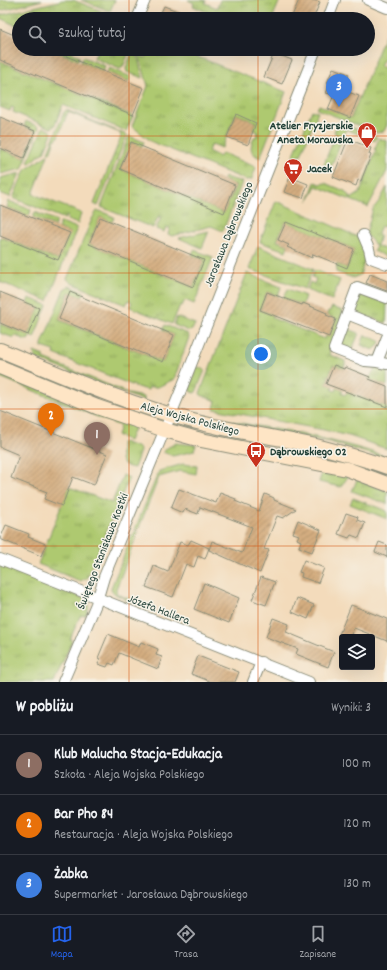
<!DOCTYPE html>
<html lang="pl">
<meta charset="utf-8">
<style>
:root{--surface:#171b24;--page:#20242c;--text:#f1f3f6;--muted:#9ea1a6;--line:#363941;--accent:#2563eb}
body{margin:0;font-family:Dekko,sans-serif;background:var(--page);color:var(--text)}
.controls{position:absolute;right:12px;bottom:12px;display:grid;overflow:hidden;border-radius:4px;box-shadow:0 4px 16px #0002}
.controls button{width:36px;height:36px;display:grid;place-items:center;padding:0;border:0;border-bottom:1px solid var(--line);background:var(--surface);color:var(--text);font:20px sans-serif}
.you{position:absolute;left:261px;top:354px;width:14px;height:14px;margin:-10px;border:3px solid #fff;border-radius:50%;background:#1a73e8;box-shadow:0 0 0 6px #1a73e833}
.badge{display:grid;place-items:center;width:26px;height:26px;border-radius:50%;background:var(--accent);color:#fff;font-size:13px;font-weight:700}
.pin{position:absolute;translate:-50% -33px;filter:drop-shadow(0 1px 2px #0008)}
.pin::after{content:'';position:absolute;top:21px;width:14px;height:12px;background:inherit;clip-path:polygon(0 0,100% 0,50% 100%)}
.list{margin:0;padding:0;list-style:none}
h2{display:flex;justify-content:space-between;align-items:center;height:52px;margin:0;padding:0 16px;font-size:17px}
h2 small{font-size:13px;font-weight:400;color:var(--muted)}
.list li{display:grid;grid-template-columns:26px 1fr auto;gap:12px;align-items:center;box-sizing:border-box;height:60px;padding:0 16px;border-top:1px solid var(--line)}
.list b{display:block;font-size:15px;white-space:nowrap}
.list p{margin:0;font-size:13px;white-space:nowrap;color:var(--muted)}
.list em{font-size:13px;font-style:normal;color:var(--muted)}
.icon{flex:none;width:22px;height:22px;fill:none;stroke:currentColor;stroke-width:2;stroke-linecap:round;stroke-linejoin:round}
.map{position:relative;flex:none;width:387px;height:682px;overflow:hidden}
.search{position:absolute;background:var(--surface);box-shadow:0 4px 16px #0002;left:12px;right:12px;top:12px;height:44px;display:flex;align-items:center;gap:10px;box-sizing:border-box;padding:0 14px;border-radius:22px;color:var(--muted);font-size:15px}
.sheet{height:232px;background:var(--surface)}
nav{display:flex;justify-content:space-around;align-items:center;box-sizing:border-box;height:56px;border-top:1px solid var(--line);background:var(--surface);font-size:11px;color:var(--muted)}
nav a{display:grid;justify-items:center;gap:2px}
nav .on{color:var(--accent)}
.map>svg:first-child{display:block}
.grass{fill:url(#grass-tufts);stroke:#668352}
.building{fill:url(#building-hatch)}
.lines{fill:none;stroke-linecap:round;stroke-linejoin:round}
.street-casing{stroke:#898c78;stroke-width:12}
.secondary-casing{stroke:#898c78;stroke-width:16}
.street{stroke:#fff;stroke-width:10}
.secondary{stroke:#fee5c5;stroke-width:14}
.grid{fill:none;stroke:#d45610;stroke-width:1;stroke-opacity:0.55}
.labels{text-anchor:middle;stroke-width:3;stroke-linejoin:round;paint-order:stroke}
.poi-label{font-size:12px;font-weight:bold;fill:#1f3d34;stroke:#f7f3e8;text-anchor:start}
.street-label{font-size:12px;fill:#1f3d34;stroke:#f7f3e8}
</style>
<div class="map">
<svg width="387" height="682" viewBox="0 0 387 682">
<defs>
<pattern id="grass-tufts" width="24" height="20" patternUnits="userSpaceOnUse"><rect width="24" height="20" fill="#aec96f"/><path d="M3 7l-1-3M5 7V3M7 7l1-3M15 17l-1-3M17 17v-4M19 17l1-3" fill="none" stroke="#8da45c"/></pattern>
<pattern id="building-hatch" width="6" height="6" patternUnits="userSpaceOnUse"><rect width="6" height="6" fill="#d4ad80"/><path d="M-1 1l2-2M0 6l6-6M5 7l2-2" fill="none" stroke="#ab8e6a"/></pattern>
</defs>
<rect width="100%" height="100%" fill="#f7f3e8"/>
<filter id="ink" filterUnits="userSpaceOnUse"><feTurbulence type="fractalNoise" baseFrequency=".025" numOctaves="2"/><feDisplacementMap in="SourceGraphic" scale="8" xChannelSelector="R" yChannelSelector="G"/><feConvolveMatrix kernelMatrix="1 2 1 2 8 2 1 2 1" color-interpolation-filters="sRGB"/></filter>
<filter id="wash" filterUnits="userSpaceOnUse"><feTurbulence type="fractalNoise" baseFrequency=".012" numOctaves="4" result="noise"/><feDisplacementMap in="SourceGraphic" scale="16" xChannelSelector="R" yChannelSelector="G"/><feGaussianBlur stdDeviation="0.9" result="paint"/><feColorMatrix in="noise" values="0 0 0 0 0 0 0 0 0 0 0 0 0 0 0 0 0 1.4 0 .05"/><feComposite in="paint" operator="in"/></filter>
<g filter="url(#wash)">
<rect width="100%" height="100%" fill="#f3dbbb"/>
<path class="grass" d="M0 0H42L0 11Z
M63 0H73L109 14 107 19H19V27L0 18 1 15Z
M81 0H115L110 11Z
M188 0H204L206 1 205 3 217 8 220 0H280L272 19H223L193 6 194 3Z
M387 30V59L384 58 380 66 387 69V125L384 131 377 133 317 109 319 105 351 118Z
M56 49H63L80 56 78 60 55 51Z
M98 49H122L129 52 123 67 120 69 94 58Z
M149 49H178L286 92 260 158C249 153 250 147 254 137H256L258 132 254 130 256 122 236 114 222 148 212 144 208 151 220 157 222 153 256 167 252 179 246 180 152 142 132 126 148 86 139 55 145 58Z
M132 53 137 54 143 78 127 72 126 68Z
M83 57 105 66 103 71 81 62Z
M0 61 133 116 126 131 63 105 54 127 51 128 13 112 14 108 11 107 10 111 0 107Z
M109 68 131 77 129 81 107 72Z
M66 110 127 135 98 206 94 204 121 137 120 133 68 112 57 139H55L50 153 48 152 64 112Z
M312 110 318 112 301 155 299 154 298 159 293 157Z
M26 121 39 127 22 169 0 174V149L25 158 36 131 24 126Z
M338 123H341L377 137 375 141 346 129 331 167 324 164 336 133 334 132Z
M43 127 51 131 52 133 44 152 30 163 28 162Z
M129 136 144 142 142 146 131 142 120 169 224 213 236 185 224 180 225 177 242 182 223 231 211 226 172 236 168 234 170 228 166 227 164 232 156 229 161 217H158L153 228 101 207Z
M379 138 387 141V171L368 207 316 186 308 201 315 182 320 184 325 183 345 191 351 199 360 193 376 150 375 149Z
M47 155H48L33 194 81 213 78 224 67 220 68 217 66 216 65 219 13 198 25 170Z
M20 173 10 197 0 193V178Z
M387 187V219L384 227 381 226 378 233 380 235 377 246 387 250V257L374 251 376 246 366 234 373 209 380 200Z
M9 201 31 210 29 216 7 207Z
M276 201 358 237C368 249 365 261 360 275L353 278 336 272 337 264 347 268 354 249 285 222 277 241 288 245 286 251 260 242Z
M97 211H100L114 217 112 222 100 217 89 244 193 287 205 260 192 255 194 250 213 257 194 304 185 300 182 306 180 305 172 324 130 307 132 302 128 300 126 305 71 283 67 279 92 219Z
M35 212 57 221 55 226 33 217Z
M61 222 77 228 48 301 0 282V237L58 260 70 233 58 228Z
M209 231 202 248 179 238Z
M258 246 313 269 305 289 249 269Z
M315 270 340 280 332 300 307 290 310 282 314 284 316 279 312 277Z
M247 273 281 287 278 296 267 292 260 310 273 315 272 318 325 339 326 336 329 337 336 319 327 315 328 311H330L332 307 343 311 334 341 329 346 330 355 345 361V365L344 369 333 365 326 384 333 386 332 390 336 391 337 388 342 390V393L345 395 347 392 387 407V449L349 436 324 430 214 409 216 401 201 395 200 393Z
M69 286 84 292 82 297 69 292 59 320 163 362 174 335 163 330 165 325 188 334 189 337 174 379 158 387H149L148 390 137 387 54 354 55 351 42 347V344L64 289Z
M288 289 305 296 302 305 283 298Z
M358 292 387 303 386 323 357 313 354 308Z
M29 298 47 305 34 338 30 336 29 339 27 340 15 336 14 338 0 333V324L28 335 39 308 27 303Z
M177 317 195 324 192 330 189 331 174 325Z
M345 324 349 326 348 329 359 333 352 350 338 345Z
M365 335 380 341 378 346 373 350 361 345Z
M34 352 44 356V359L133 395 144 397V401L35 358Z
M198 367 205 370 196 392 194 393 189 390 196 368Z
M376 367 387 371V386L369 379Z
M0 373 135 426 129 441 117 435 120 426 0 377Z
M213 418C272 429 331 437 387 457V459L330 442 213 419Z
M123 442 139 448 140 451 134 468C116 465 122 455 121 443Z
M176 443 196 445 194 451 173 456 163 452 167 448Z
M183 464 197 466 196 474 180 471 159 477 138 530 135 529 159 471Z
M323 470 347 477V478L341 487 319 482Z
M123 475 129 478 87 578 80 581 38 564 69 487 112 503Z
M357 480 387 491V504L352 491Z
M353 498 387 511V519L350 504Z
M134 531 138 532 116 589 117 594 142 604 140 606 126 600V599C120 596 113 595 111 588Z
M0 565 83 598C91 603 89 607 86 615L80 616 70 639 72 641 54 682H0Z"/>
<g id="blocks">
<path class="building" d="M299 0H313L320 2 313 19H301L292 16Z
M164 6 196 18V19H158Z
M0 29 19 37V49H49L144 88 133 115 0 60Z
M274 53 292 60 282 84 264 77Z
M333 68 349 74 343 90 359 96 350 118 328 109 334 95 326 93 330 85 327 83Z
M236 114 256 123 248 145 227 137Z
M0 117 35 131 24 158 0 148Z
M348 139 371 148 369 154 371 155 361 181 358 180 356 186 333 177Z
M131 142 235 185 224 213 120 169Z
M290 177 308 184 303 198 284 192Z
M0 205 70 233 58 260 0 236Z
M100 217 204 260 193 287 89 244Z
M286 222 354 249 347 268 313 254 312 258 287 247 289 245 278 240Z
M370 274 387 281V291L366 283Z
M0 292 39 308 28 335 0 323Z
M70 292 174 335 163 362 59 319Z
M267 292 302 305 303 303 327 313 326 315 336 319 329 337 260 310Z
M334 365 344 369 345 367 370 377 369 379 387 386V407L326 384Z
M0 411 107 454 94 485 73 477 62 506 44 499 47 492 11 478 19 455 0 447Z
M179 489 216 503 220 493 236 499 235 501 259 511 265 494 274 498V500L296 509 283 518 277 516 264 549 269 550 260 573 209 550 212 541 242 553 252 527 200 507 198 514 185 509 183 513 171 508Z
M346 513 358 517 357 520 365 523 359 538 351 535 349 538 338 534Z
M298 520 321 530 312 552 299 547 301 541 297 539 299 535 293 533Z
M6 525 29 534 28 537 46 544 41 556 0 539Z
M191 540 209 548 205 559 198 556 194 567 186 564 173 597 146 587 154 566 168 572 180 542 188 545Z
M379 542 387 545V557L375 552Z
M304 560 324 568 318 583 301 577 302 573 299 572Z
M261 577 275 582 266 605 252 600Z
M204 583 239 598 229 623 194 609Z
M297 598 314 605 308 619 292 612Z
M351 605 387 619V641L354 628 350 637H338Z
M273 618 289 624 286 632 334 652 328 667 296 654 298 649 266 637Z
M108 634 139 647 141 642 158 649 156 655 162 657 158 669 119 653 114 665 109 663 107 667 98 664 100 659 98 658Z
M198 656 239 672 235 682H212L191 674Z"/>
</g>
</g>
<g filter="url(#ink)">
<use href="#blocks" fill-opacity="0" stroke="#898c78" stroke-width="1"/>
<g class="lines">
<g class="street-casing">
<path id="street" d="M368 0 387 8
M137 19 145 0
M328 19 335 0
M363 235 369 249 371 258 387 264
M387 298 357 287 334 349 365 361 377 362 387 364
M347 314 387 330
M377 362 387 337
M0 559 309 682
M63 682 96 604 104 577 179 395 316 49
M253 682 261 662"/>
</g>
<g class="secondary-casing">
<path id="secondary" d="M0 350C64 376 126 404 193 421 235 432 278 437 320 447 343 453 365 459 387 467
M0 367 97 407 165 430 201 440 347 469 387 484"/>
</g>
<use href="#street" class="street"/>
<use href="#secondary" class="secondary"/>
</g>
</g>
<path class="grid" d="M129 0V19M258 0V19M129 49V682M258 49V682M0 136H387M0 273H387M0 409H387M0 546H387"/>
<defs>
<g id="shop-pin" transform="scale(1)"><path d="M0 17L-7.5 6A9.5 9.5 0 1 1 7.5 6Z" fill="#c8321e" stroke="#f7f3e8"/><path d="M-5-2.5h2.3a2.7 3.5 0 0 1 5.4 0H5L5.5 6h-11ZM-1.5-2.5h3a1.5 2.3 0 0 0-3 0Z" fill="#fff"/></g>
<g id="supermarket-pin" transform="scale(1)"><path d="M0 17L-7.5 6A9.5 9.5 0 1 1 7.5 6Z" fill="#c8321e" stroke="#f7f3e8"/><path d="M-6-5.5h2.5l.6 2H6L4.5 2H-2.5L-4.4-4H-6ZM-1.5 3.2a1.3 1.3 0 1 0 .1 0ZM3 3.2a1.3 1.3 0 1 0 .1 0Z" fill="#fff"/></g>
<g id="bus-pin" transform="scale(1)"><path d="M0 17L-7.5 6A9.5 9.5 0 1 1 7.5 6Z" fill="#c8321e" stroke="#f7f3e8"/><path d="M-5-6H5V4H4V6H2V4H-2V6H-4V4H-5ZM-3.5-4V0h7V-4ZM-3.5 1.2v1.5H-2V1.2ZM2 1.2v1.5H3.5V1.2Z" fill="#fff"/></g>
</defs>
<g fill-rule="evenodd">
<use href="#shop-pin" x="367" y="132"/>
<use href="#supermarket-pin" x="293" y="168"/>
<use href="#bus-pin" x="256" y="451"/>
</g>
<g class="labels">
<g class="poi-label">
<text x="353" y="129" text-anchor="end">Atelier Fryzjerskie<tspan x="353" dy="14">Aneta Morawska</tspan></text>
<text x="307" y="172">Jacek</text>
<text x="270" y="455">Dąbrowskiego 02</text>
</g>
<g class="street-label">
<text transform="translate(228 234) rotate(-68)" y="4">Jarosława Dąbrowskiego</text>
<text transform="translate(190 418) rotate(15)" y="4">Aleja Wojska Polskiego</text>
<text transform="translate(102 551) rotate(-69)" y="4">Świętego Stanisława Kostki</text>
<text transform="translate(159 609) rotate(21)" y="4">Józefa Hallera</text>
</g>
</g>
</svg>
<div class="controls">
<button><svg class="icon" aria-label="layers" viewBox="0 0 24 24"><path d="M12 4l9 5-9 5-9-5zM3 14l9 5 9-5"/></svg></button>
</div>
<div class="you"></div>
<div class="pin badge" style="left:97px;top:455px;background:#8d6e63">1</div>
<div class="pin badge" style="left:51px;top:436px;background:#e8710a">2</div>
<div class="pin badge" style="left:339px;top:107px;background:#3f7fe0">3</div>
<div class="search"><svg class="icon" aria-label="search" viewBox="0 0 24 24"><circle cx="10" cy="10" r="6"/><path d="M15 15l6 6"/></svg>Szukaj tutaj</div>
</div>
<section class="sheet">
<h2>W pobliżu<small>Wyniki: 3</small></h2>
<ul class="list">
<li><span class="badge" style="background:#8d6e63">1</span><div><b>Klub Malucha Stacja-Edukacja</b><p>Szkoła · Aleja Wojska Polskiego</p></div><em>100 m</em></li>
<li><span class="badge" style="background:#e8710a">2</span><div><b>Bar Pho 84</b><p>Restauracja · Aleja Wojska Polskiego</p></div><em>120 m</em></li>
<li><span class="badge" style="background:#3f7fe0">3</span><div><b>Żabka</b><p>Supermarket · Jarosława Dąbrowskiego</p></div><em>130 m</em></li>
</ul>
</section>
<nav>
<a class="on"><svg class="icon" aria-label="map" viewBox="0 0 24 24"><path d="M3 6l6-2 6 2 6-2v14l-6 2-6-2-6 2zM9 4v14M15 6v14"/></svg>Mapa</a>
<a><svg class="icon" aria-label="directions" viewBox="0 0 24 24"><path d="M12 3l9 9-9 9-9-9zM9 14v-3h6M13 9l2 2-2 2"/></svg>Trasa</a>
<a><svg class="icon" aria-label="saved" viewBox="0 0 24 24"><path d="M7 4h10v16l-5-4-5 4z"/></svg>Zapisane</a>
</nav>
